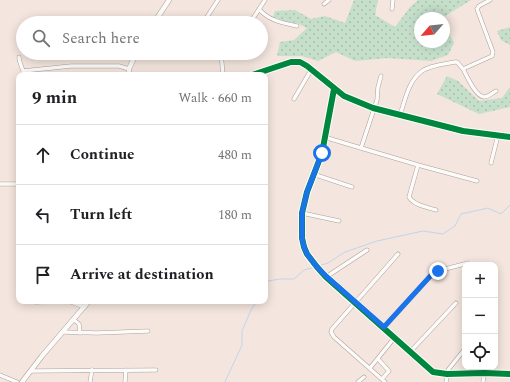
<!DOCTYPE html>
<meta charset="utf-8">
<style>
:root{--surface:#fff;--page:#f6f6f6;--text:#202124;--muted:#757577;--line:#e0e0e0}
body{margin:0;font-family:Spectral,serif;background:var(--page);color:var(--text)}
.controls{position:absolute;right:12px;bottom:12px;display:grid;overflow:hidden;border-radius:8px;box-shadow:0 2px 10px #0003}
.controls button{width:36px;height:36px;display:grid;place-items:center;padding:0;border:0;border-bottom:1px solid var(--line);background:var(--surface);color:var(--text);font:20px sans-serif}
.compass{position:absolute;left:414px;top:12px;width:36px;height:36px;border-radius:50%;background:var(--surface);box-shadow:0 2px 10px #0003;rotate:242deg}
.stop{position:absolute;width:12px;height:12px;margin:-9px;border:3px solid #1a73e8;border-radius:50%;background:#fff}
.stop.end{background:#1a73e8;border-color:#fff;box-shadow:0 1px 4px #0008}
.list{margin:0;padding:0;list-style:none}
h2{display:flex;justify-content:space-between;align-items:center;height:52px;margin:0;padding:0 16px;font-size:17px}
h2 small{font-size:13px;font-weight:400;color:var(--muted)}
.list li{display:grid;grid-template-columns:26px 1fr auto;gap:12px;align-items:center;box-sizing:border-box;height:60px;padding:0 16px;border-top:1px solid var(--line)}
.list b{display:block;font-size:15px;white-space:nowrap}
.list em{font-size:13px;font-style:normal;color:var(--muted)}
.icon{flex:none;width:22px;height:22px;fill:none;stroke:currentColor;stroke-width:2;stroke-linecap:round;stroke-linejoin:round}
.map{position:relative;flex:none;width:510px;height:382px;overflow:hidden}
.search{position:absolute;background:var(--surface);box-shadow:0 2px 10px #0003;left:16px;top:16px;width:252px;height:44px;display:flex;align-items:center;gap:10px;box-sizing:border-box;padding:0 14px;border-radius:22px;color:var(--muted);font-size:15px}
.panel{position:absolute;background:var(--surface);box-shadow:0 2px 10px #0003;left:16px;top:72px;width:252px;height:232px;border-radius:8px}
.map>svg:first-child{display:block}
.grass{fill:url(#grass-dots)}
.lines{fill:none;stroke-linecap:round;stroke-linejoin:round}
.stream{stroke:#c1d4ee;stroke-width:1}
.minor-casing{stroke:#aba099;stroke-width:4.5}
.tertiary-casing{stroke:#aba099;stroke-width:5.5}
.minor{stroke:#fdfbfa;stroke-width:3.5}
.tertiary{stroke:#fdfbfa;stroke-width:4.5}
.cycleway-casing{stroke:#fff;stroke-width:8}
.cycleway{stroke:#00873e;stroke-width:6}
.route{stroke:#1a73e8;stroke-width:5}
</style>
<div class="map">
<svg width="510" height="382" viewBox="0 0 510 382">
<defs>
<pattern id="grass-dots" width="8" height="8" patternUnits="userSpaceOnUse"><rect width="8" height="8" fill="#c5dfcb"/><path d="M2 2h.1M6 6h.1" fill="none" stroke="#a9bfae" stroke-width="1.8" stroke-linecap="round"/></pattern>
</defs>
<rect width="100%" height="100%" fill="#f4e6de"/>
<path class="grass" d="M354 0H378L375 15 395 27 410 7 418 0H471L442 18H420V42H444V23L454 43 448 55 431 61 387 58 355 61 336 52 318 61 302 56H277L280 42 294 40 307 28 297 23 272 20 275 11 295 10 311 19 325 16 345 23Z
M510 27V45L501 40 497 31Z
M447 76 458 81 479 101 502 98 510 87V107L479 114 437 94Z"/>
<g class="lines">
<path class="stream" d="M318 266 328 263 345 252 377 241 423 231 443 234 455 226 461 214 488 208 501 214 510 205
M265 288 268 281 280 279H294L304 270 315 267
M225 382 242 345V331L251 310 257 301"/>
<g class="minor-casing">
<path id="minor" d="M324 4 329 0
M259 9C269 21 283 23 297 26
M392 9 393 0
M203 23 218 0
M250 23 265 0
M221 53 223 75
M19 57C19 63 23 68 24 75
M463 69C467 76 475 96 484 97 488 97 492 93 496 91
M23 71 71 66H119L129 69
M334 89 322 153 307 192 302 213V238L304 247 307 254 317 267 326 277 433 372 447 374 484 373 510 374
M294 99 311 70
M400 115C405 101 408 81 422 71 431 65 445 64 455 62H457L463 69 492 56 493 52 477 9 479 6 490 0
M324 137 418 165 477 181
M361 148 377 100 378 87 381 76
M491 163 498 135
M418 165 409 197C414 205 426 207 436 210
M313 174 352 187
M0 184H19
M302 213 339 221
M326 277 367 250
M35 302 68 301 85 307
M74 320 79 324 80 333
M384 327 434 272 468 263
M63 332 97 333 148 331
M410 352 456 303
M378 359 389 371 382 379
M370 368 395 337
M31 371 156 370
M0 375 17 382
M90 382 92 370
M125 382 126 370
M358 382 364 377
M385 382 334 337 331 332 332 329 398 254
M446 382 448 370 464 350
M483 382 484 373"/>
</g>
<g class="tertiary-casing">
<path id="tertiary" d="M154 23 169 0
M129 75V69L136 53
M252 75 291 62H300L307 66 344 96 373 108 463 131 510 137
M22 382 42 356 89 301"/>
</g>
<use href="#minor" class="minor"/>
<use href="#tertiary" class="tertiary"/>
<g class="cycleway-casing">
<path id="cycleway" d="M252 75 291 62H300L307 66 344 96 373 108 463 131 510 137
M334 89 322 153 307 192 302 213V238L304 247 307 254 317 267 326 277 433 372 447 374 484 373 510 374"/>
</g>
<use href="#cycleway" class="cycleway"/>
</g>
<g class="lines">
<path class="route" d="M322 153 307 192 302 213V238L304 247 307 254 317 267 326 276 384 327 434 272 438 271"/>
</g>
</svg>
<div class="controls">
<button>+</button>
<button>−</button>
<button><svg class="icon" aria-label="locate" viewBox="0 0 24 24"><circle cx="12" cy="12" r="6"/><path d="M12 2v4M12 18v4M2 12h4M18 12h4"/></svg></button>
</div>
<svg class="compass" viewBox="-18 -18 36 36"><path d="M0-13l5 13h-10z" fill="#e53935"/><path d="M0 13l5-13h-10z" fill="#757577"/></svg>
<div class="stop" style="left:322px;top:153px"></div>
<div class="stop end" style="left:438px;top:271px"></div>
<div class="search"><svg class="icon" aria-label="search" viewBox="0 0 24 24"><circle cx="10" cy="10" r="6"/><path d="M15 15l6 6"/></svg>Search here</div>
<section class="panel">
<h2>9 min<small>Walk · 660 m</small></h2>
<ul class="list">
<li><svg class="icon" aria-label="ahead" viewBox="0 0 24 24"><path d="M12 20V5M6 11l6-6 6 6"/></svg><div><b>Continue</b></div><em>480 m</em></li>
<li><svg class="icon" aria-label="left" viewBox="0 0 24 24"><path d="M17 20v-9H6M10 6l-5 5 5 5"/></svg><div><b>Turn left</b></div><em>180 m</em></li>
<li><svg class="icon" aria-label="arrive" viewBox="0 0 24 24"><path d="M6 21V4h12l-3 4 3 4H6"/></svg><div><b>Arrive at destination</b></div></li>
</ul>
</section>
</div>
